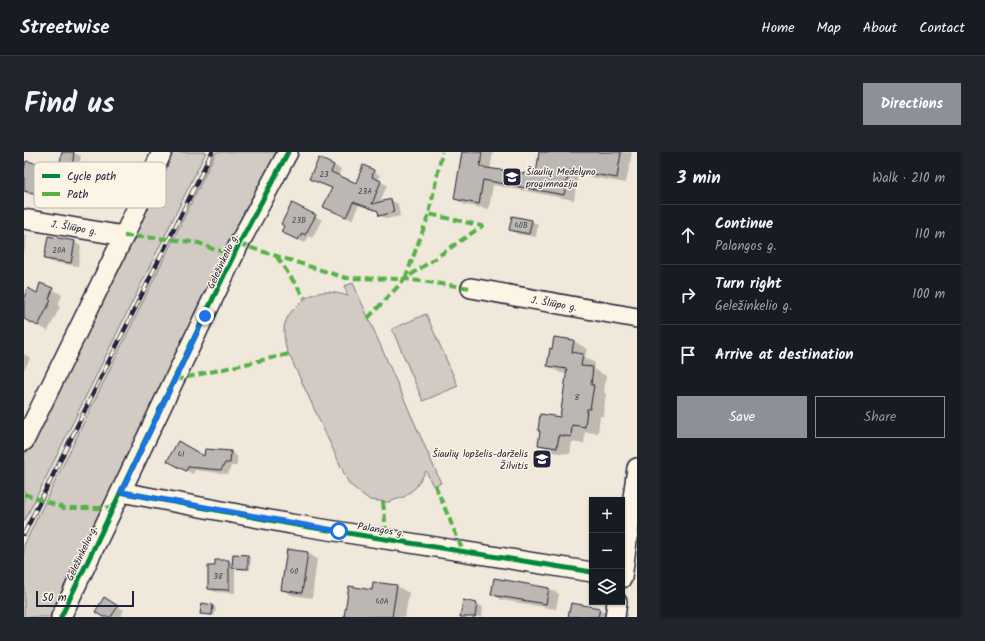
<!DOCTYPE html>
<meta charset="utf-8">
<style>
:root{--surface:#171b24;--page:#20242c;--text:#f1f3f6;--muted:#9ea1a6;--line:#363941;--accent:#8c9099}
body{margin:0;font-family:Kalam,sans-serif;background:var(--page);color:var(--text)}
.controls{position:absolute;right:12px;bottom:12px;display:grid;overflow:hidden;border-radius:0px;box-shadow:0 1px 3px #0004}
.controls button{width:36px;height:36px;display:grid;place-items:center;padding:0;border:0;border-bottom:1px solid var(--line);background:var(--surface);color:var(--text);font:20px sans-serif}
.scale{position:absolute;left:12px;bottom:10px;width:98px;box-sizing:border-box;padding-left:4px;border:2px solid #22223b;border-top:0;font-size:11px;line-height:14px;white-space:nowrap;color:#22223b;-webkit-text-stroke:3px #fcf5e5;paint-order:stroke}
.stop{position:absolute;width:12px;height:12px;margin:-9px;border:3px solid #1a73e8;border-radius:50%;background:#fff}
.stop.end{background:#1a73e8;border-color:#fff;box-shadow:0 1px 4px #0008}
.list{margin:0;padding:0;list-style:none}
h2{display:flex;justify-content:space-between;align-items:center;height:52px;margin:0;padding:0 16px;font-size:17px}
h2 small{font-size:13px;font-weight:400;color:var(--muted)}
.list li{display:grid;grid-template-columns:26px 1fr auto;gap:12px;align-items:center;box-sizing:border-box;height:60px;padding:0 16px;border-top:1px solid var(--line)}
.list b{display:block;font-size:15px;white-space:nowrap}
.list p{margin:0;font-size:13px;white-space:nowrap;color:var(--muted)}
.list em{font-size:13px;font-style:normal;color:var(--muted)}
.actions{display:flex;gap:8px;padding:12px 16px}
.actions a{flex:1;padding:9px 0;border:1px solid var(--accent);border-radius:0px;text-align:center;font-size:14px;color:var(--accent)}
.actions .main{background:var(--accent);color:#fff}
.icon{flex:none;width:22px;height:22px;fill:none;stroke:currentColor;stroke-width:2;stroke-linecap:round;stroke-linejoin:round}
.map{position:relative;flex:none;width:613px;height:465px;overflow:hidden;border-radius:0px}
header{display:flex;align-items:center;gap:24px;box-sizing:border-box;height:56px;padding:0 20px;background:var(--surface);border-bottom:1px solid var(--line)}
header strong{font-size:19px}
nav{display:flex;gap:22px;margin-inline-start:auto;font-size:14px}
.intro{display:flex;align-items:center;justify-content:space-between;box-sizing:border-box;height:96px;padding:0 24px}
h1{margin:0;font-size:28px}
.button{padding:10px 18px;border-radius:0px;background:var(--accent);color:#fff;font-size:14px;font-weight:700}
main{display:flex;gap:24px;padding:0 24px}
aside{flex:1;background:var(--surface);border-radius:0px;box-shadow:0 1px 3px #0004}
.map>svg:first-child{display:block}
.green{fill:#d1cbc3;stroke:#7a767f}
.shadow{fill:#0003}
.building{fill:#bcb7b3;stroke:#22223b}
.lines{fill:none;stroke-linecap:round;stroke-linejoin:round}
.minor-casing{stroke:#22223b;stroke-width:22}
.minor{stroke:#fcf5e5;stroke-width:19}
.rail-casing{stroke:#22223b;stroke-width:4.5}
.rail{stroke:#fcf5e5;stroke-width:3;stroke-dasharray:9;stroke-linecap:butt}
.quiet{stroke:#55b146;stroke-width:4;stroke-dasharray:8 4;stroke-linecap:butt}
.cycleway-casing{stroke:#fcf5e5;stroke-width:8}
.cycleway{stroke:#00873e;stroke-width:5}
.route{stroke:#1a73e8;stroke-width:5}
.labels{text-anchor:middle;stroke-width:3;stroke-linejoin:round;paint-order:stroke}
.number-label{font-size:8px;fill:#484759}
.poi-label{font-size:10px;fill:#22223b;stroke:#fcf5e5;text-anchor:start}
.street-label{font-size:10px;fill:#22223b;stroke:#fcf5e5}
.key{fill:#fcf5e5;stroke:#bbb6b2;stroke-width:1}
.key-label{font-size:11px;fill:#22223b}
</style>
<header>
<strong>Streetwise</strong>
<nav><a>Home</a><a>Map</a><a>About</a><a>Contact</a></nav>
</header>
<div class="intro"><h1>Find us</h1><a class="button">Directions</a></div>
<main>
<div class="map">
<svg width="613" height="465" viewBox="0 0 613 465">
<rect width="100%" height="100%" fill="#efe8db"/>
<filter id="ink" filterUnits="userSpaceOnUse"><feTurbulence type="fractalNoise" baseFrequency=".025" numOctaves="2"/><feDisplacementMap in="SourceGraphic" scale="8" xChannelSelector="R" yChannelSelector="G"/><feConvolveMatrix kernelMatrix="1 2 1 2 8 2 1 2 1" color-interpolation-filters="sRGB"/></filter>
<g filter="url(#ink)">
<path class="green" d="M145 0H182L0 370V305L102 94Z
M192 0H259L31 465H0V393Z
M329 131 417 331 409 334 402 319 392 335 380 345 364 350 346 348 325 332 262 196C261 190 260 184 260 178 260 170 265 161 271 156 288 138 301 137 324 144L320 134Z
M402 162 434 234 399 249 368 177Z"/>
<path class="shadow" d="M39 0 50 1 57 4 52 33 65 35 72 39 69 53 26 44V46L4 42 0 39V23L36 17Z
M439 0H469L466 17 512 24 516 0H608L602 31 554 23 550 48 469 33 465 57 441 53 431 47Z
M296 7 317 17 314 24 333 32 339 15 356 23 354 29 363 33 356 51 367 48 374 52 376 64 362 67 356 63 355 60 335 52 328 68 300 55 309 37 293 30Z
M291 64 298 68 288 86 285 84 281 91 265 83Z
M507 69 514 72 512 85 493 82 487 78Z
M0 82 3 84 0 104Z
M50 90 57 94 54 114 27 110 21 106Z
M28 137 38 143 34 153 36 155 24 179 0 166V147Z
M550 189 563 197 561 205 571 211 570 217 582 224 580 240 582 242 579 264H576L574 281 561 280 560 292 548 290 546 302 528 300 515 292 517 279 515 278 537 266 543 222 537 221 524 214 529 198Z
M0 202 6 206 0 218Z
M207 300 213 304V314H207L204 322 171 318 169 322 145 309 181 305Z
M284 401 293 407 288 446 268 443 258 438Z
M210 403 224 404 227 406 226 418 211 417V441L191 440 185 437 192 415 205 409 210 412Z
M373 434 385 441 381 465H321Z
M525 436 535 442 532 457 478 448 468 442Z
M81 447 100 458 96 465H81Z
M453 452 459 455 458 465H437Z
M189 454 192 456 190 464 177 461Z
M575 457 588 465H545Z"/>
<path class="building" d="M38 0H50L46 30 66 34 62 50 20 41 19 43 0 39V18L2 9 35 16Z
M438 0H458L456 15 512 23 515 0H597L593 26 545 18 540 43 459 28 455 52 430 47Z
M295 6 310 13 307 20 332 31 339 13 350 18 348 25 357 29 348 52 367 47 370 60 355 64 354 59 329 50 322 65 299 55 308 36 285 27Z
M268 51 292 63 281 83 278 81 274 88 257 80 260 74 257 72Z
M488 64 508 68 505 82 485 78Z
M24 84 51 89 47 111 20 107Z
M16 131 29 136 25 147 27 148 14 174 0 167V145L4 136 13 141Z
M530 185 550 188 548 200 559 202 557 214 569 215 567 233H570L566 257H563L561 275 548 273 547 285 535 283 533 296 514 293 516 279H514L516 262 536 265 543 217 523 214 526 196 528 197Z
M154 289 180 304 181 297 207 299 206 311H201L197 318 164 315 162 319 143 309Z
M263 397 284 400 278 441 257 438Z
M209 402 224 403V417L208 416Z
M191 408H205V438L184 437V414H191Z
M470 426 525 436 522 452 467 443Z
M349 430 373 433 368 465H320L325 434 348 438Z
M80 445 94 454 87 465H79L71 460Z
M439 448 453 451 451 465H436Z
M178 451 189 453 188 463 176 462Z
M547 451 576 456 574 465H544Z"/>
<g class="lines">
<g class="minor-casing">
<path id="minor" d="M0 67 100 84
M447 136 613 166
M0 289 100 84 138 0
M97 340 267 372 568 420
M598 426 613 316
M37 465 215 92 264 0
M591 465 593 450"/>
</g>
<use href="#minor" class="minor"/>
<g class="rail-casing">
<path id="rail" d="M0 382 188 0"/>
</g>
<use href="#rail" class="rail"/>
<path class="quiet" d="M100 84 145 87 175 91 191 98 211 101
M215 92 322 126 381 127 447 136
M253 105 281 146
M381 127 405 62
M344 166 381 127 458 74 405 62 418 0
M151 228 265 202
M411 333 439 399
M0 342 40 356H74L89 355
M359 350 363 387"/>
<g class="cycleway-casing">
<path id="cycleway" d="M97 340 267 372 568 420
M37 465 215 92 264 0"/>
</g>
<use href="#cycleway" class="cycleway"/>
</g>
</g>
<g class="lines" filter="url(#ink)">
<path class="route" d="M181 164 97 340 315 379"/>
</g>
<defs>
<g id="school-square" transform="scale(1)"><rect x="-9" y="-9" width="18" height="18" rx="4" fill="#22223b" stroke="#fcf5e5"/><path d="M0-5L7-2L0 1L-7-2ZM-4 1L0 2.5L4 1V4Q0 6-4 4Z" fill="#fff"/></g>
</defs>
<g fill-rule="evenodd">
<use href="#school-square" x="488" y="25"/>
<use href="#school-square" x="518" y="307"/>
</g>
<g class="labels">
<g class="number-label">
<text x="300" y="25">23</text>
<text x="341" y="42">23A</text>
<text x="275" y="71">23B</text>
<text x="497" y="76">40B</text>
<text x="35" y="101">20A</text>
<text x="553" y="248">8</text>
<text x="157" y="305">41</text>
<text x="270" y="422">40</text>
<text x="194" y="427">38</text>
<text x="358" y="452">40A</text>
</g>
<g class="poi-label">
<text x="502" y="23">Šiaulių Medelyno<tspan x="502" dy="12">progimnazija</tspan></text>
<text x="504" y="305" text-anchor="end">Šiaulių lopšelis-darželis<tspan x="504" dy="12">Žilvitis</tspan></text>
</g>
<g class="street-label">
<text transform="translate(50 75) rotate(10)" y="4">J. Šliūpo g.</text>
<text transform="translate(198 109) rotate(-65)" y="4">Geležinkelio g.</text>
<text transform="translate(530 151) rotate(10)" y="4">J. Šliūpo g.</text>
<text transform="translate(357 377) rotate(9)" y="4">Palangos g.</text>
<text transform="translate(57 401) rotate(-65)" y="4">Geležinkelio g.</text>
</g>
</g>
<rect x="10" y="10" width="132" height="46" rx="6" class="key"/>
<rect x="18" y="22" width="18" height="4" fill="#00873e"/>
<rect x="18" y="40" width="18" height="4" fill="#55b146"/>
<g class="key-label">
<text x="43" y="28">Cycle path</text>
<text x="43" y="46">Path</text>
</g>
</svg>
<div class="controls">
<button>+</button>
<button>−</button>
<button><svg class="icon" aria-label="layers" viewBox="0 0 24 24"><path d="M12 4l9 5-9 5-9-5zM3 14l9 5 9-5"/></svg></button>
</div>
<div class="scale">50 m</div>
<div class="stop" style="left:315px;top:379px"></div>
<div class="stop end" style="left:181px;top:164px"></div>
</div>
<aside>
<h2>3 min<small>Walk · 210 m</small></h2>
<ul class="list">
<li><svg class="icon" aria-label="ahead" viewBox="0 0 24 24"><path d="M12 20V5M6 11l6-6 6 6"/></svg><div><b>Continue</b><p>Palangos g.</p></div><em>110 m</em></li>
<li><svg class="icon" aria-label="right" viewBox="0 0 24 24"><path d="M7 20v-9h11M14 6l5 5-5 5"/></svg><div><b>Turn right</b><p>Geležinkelio g.</p></div><em>100 m</em></li>
<li><svg class="icon" aria-label="arrive" viewBox="0 0 24 24"><path d="M6 21V4h12l-3 4 3 4H6"/></svg><div><b>Arrive at destination</b></div></li>
</ul>
<div class="actions"><a class="main">Save</a><a>Share</a></div>
</aside>
</main>
